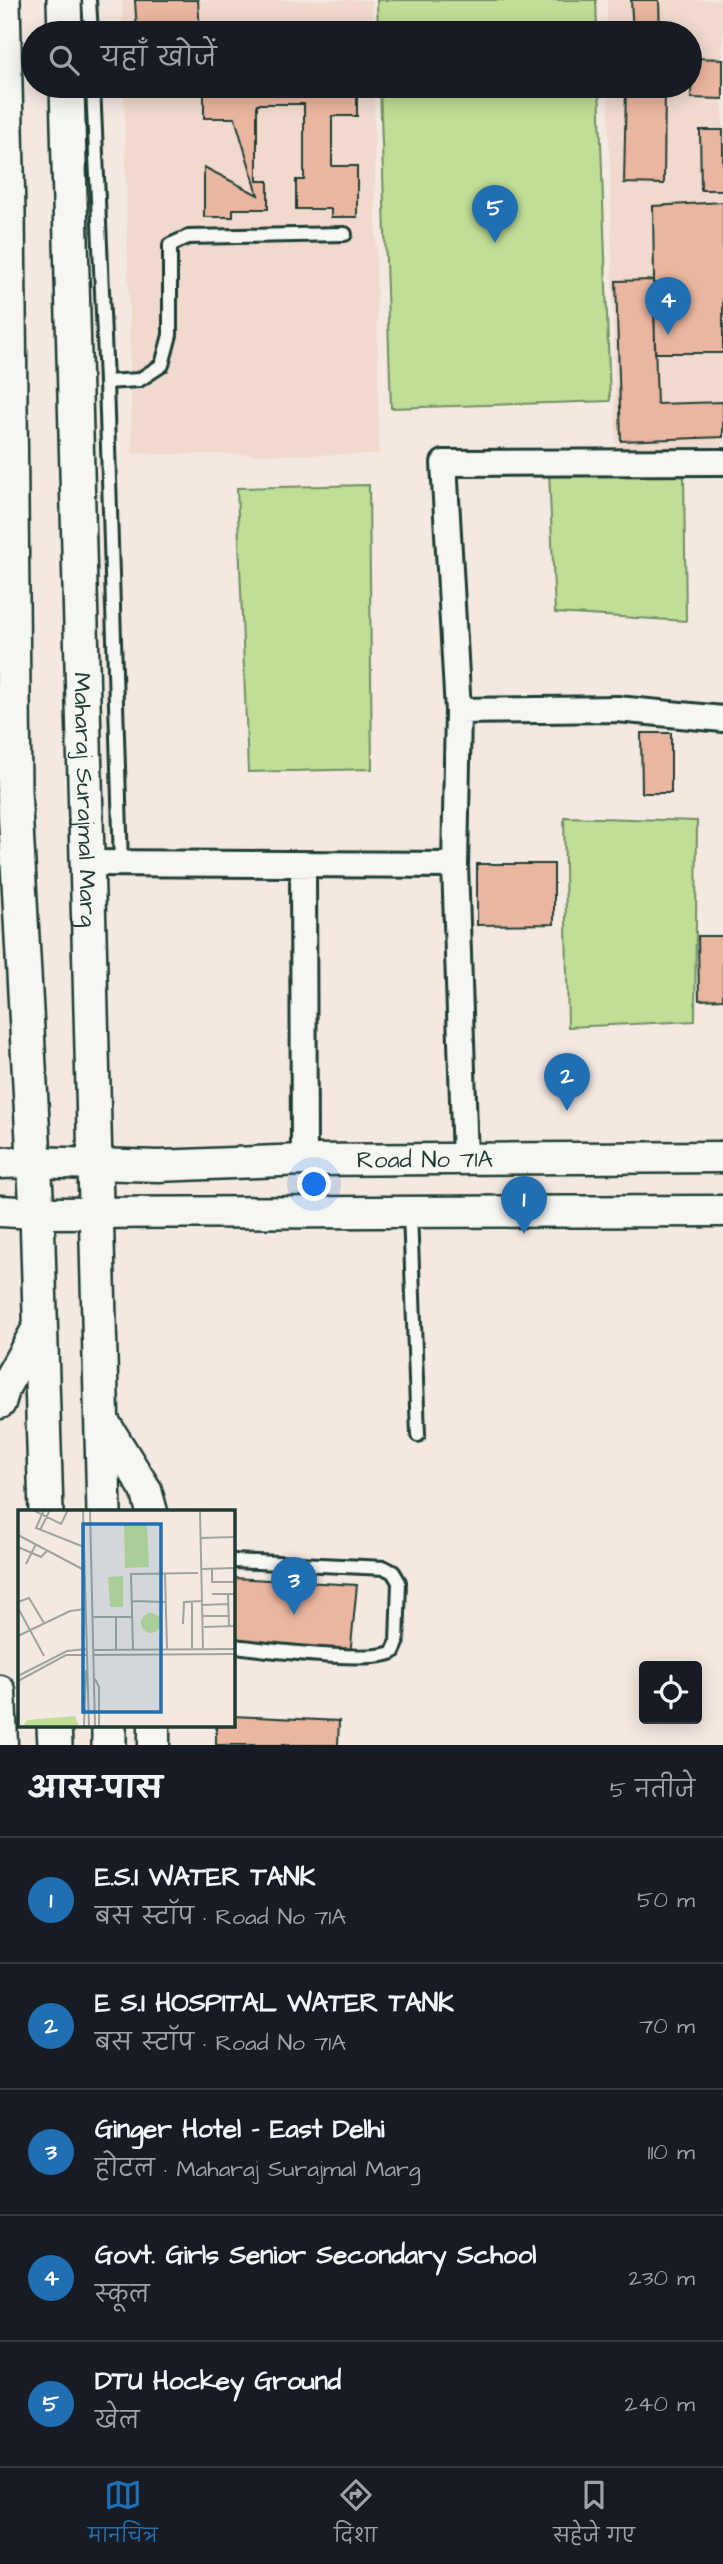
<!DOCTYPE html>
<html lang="hi">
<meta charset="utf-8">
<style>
:root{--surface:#171b24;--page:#242831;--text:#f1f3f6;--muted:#9ea1a6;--line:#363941;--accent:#1f6fb2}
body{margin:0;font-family:"Architects Daughter","Playpen Sans Deva",sans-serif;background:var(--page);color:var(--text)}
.controls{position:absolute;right:21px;bottom:21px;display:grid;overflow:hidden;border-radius:7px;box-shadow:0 4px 18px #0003}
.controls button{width:63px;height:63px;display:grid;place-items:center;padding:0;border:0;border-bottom:2px solid var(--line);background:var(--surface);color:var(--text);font:35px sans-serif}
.you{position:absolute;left:315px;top:1185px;width:24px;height:24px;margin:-18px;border:5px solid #fff;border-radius:50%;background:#1a73e8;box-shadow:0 0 0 10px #1a73e833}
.badge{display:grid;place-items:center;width:46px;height:46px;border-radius:50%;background:var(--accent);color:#fff;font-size:23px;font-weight:700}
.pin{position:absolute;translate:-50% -58px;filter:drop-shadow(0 2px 4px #0008)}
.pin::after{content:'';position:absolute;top:37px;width:24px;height:21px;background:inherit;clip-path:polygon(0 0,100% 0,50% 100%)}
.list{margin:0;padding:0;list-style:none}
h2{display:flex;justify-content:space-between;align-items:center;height:91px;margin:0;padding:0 28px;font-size:30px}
h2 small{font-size:23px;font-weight:400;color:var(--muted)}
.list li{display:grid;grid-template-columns:46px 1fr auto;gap:21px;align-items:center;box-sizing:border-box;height:126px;padding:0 28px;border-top:2px solid var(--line)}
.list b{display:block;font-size:26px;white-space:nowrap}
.list p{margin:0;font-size:23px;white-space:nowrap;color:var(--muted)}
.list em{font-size:23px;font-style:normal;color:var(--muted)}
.icon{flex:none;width:38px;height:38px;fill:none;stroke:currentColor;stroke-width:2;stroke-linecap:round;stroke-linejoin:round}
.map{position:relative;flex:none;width:723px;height:1745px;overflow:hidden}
.search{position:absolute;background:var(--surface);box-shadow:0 4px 18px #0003;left:21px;right:21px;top:21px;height:77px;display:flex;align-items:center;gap:18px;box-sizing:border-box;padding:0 24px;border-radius:38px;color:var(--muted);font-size:26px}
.sheet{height:721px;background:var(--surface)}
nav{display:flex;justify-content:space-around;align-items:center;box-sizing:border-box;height:98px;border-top:2px solid var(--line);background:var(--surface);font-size:19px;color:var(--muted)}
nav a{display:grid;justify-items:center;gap:4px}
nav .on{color:var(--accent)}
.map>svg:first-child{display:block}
.built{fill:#f1dacd}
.green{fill:#c1de96;stroke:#708e65;stroke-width:2}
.building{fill:#ebb69f;stroke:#1f3d34;stroke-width:2}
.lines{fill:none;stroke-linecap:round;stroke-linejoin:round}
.service-casing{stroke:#1f3d34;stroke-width:18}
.minor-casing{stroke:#1f3d34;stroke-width:30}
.tertiary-casing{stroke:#1f3d34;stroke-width:35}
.secondary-casing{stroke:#1f3d34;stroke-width:38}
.service{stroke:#f6f6f2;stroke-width:12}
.minor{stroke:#f6f6f2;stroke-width:24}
.tertiary{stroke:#f6f6f2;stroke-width:30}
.secondary{stroke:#f6f6f2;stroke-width:33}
.labels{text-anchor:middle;stroke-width:5;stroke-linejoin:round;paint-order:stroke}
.street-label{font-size:24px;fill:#1f3d34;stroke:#f6f6f2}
.inset-road{fill:none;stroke:#9fa49c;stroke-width:2}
.view{fill:#1f6fb2;fill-opacity:0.15;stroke:#1f6fb2;stroke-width:3.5}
.inset-edge{fill:none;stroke:#1f3d34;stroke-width:3.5}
</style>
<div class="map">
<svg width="723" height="1745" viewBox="0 0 723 1745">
<rect width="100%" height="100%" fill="#f4e9e1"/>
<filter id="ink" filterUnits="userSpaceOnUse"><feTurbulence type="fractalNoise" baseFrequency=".0143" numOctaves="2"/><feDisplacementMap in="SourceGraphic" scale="14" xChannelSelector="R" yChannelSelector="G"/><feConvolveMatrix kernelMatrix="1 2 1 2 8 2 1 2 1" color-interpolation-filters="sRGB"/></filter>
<g filter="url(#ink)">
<path class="built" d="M122 0H372L373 33H122Z
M607 0H723V452L616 457 608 86H690V33H607Z
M124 86H374L379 455 132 454Z"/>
<path class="green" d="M377 0H596L597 33H378Z
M380 86H599L610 401 391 408Z
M549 470 684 476 686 621 555 613Z
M369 485 372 769 248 772 237 488Z
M564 817 697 821 695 1021 568 1027Z"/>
<path class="building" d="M135 0H198L200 33H137Z
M631 0H659L660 33H633Z
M692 58 723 59V99L691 98Z
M204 86H357V116H332V166H357V217H331V209H296V180H304V104H257V181H268V209H233V217H204V167L258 195 235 118H204Z
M626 86H665L664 184 624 183Z
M700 130H723V190H701Z
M723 202V353H655L653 206Z
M653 280 657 404 723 402V437L621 441 616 281Z
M641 733H671V793H642Z
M477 864H554V924L477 925Z
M698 936H723V999L699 1000Z
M233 1578 357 1585 350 1656 233 1644Z
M233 1716 339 1721 338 1745H216V1726H233Z"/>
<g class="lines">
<g class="service-casing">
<path id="service" d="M89 0 91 33
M93 86 106 382 121 864
M106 382 139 380 162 365 170 335V245L188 237 345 234
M410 1212 418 1435
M233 1561 385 1568 393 1572 399 1582 397 1643 393 1652C369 1664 265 1649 233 1646"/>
</g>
<g class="minor-casing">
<path id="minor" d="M458 711 617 709 723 719
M88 863 455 865
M303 865 304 1160
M465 1159 455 865 458 711 444 463 723 462"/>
</g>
<g class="tertiary-casing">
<g id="tertiary">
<path id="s1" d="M0 1163 33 1162 158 1166 304 1160 723 1157"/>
<path d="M0 1211 37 1213 723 1211"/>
<path d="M0 1403 5 1386 39 1326"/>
<path d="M102 1419 146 1490 152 1512"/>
<path d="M0 1691 2 1745"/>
<path d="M154 1745V1726"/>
</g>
</g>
<g class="secondary-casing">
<g id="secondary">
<path d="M3 0 8 213 14 790 37 1213 46 1512"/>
<path d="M64 0 65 33"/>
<path id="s2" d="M67 86 104 1512"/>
<path d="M54 1726 55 1745"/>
<path d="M109 1726V1745"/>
</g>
</g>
<use href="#service" class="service"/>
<use href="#minor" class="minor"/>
<use href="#tertiary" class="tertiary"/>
<use href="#secondary" class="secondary"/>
</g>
</g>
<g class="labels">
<g class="street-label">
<text dy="8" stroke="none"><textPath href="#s2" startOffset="714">Maharaj Surajmal Marg</textPath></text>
<text dy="8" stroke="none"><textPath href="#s1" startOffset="425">Road No 71A</textPath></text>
</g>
</g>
<g transform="translate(18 1510)">
<rect width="217" height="217" fill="#f4e9e1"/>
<path d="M129 13 131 57 107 58 106 14ZM105 66V97H92L90 67ZM123 113a10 10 0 1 1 20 0a10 10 0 1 1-20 0ZM57 206 61 217H5L9 210Z" fill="#c1de96"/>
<path class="inset-road" d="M15 0 43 14 50 0M26 0 18 18 66 37M65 0 71 217M67 0H197M72 0 77 217M182 1 185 139M22 20 32 0M0 25 66 60M182 28 217 27M0 37 23 47 30 40M8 54 18 34M194 58V72H216V58M184 59 217 58M147 64 149 139M194 84H217M210 84 211 116M114 91 147 92M0 92 11 88 26 113M185 95 210 94M0 98 26 146M185 106H211M74 107H114M98 107V139M165 114 166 92 185 91M186 117 217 116M0 126 52 101 67 99M174 138V92M115 139 113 64 180 63M76 140 217 139M76 145 217 144M0 166 49 141 68 139M77 169 81 177V217M0 171 48 145H68M66 217 68 160"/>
<path class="view" d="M65 14H143V202H65Z"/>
<rect width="217" height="217" class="inset-edge"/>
</g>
</svg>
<div class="controls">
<button><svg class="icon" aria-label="locate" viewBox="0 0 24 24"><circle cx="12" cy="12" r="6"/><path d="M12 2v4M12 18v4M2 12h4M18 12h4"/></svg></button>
</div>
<div class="you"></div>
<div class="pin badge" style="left:524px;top:1234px">1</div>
<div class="pin badge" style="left:567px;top:1111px">2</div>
<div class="pin badge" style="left:294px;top:1615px">3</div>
<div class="pin badge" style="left:668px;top:335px">4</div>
<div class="pin badge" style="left:495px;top:243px">5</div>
<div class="search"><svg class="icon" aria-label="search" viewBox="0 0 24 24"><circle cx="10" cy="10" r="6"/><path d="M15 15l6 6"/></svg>यहाँ खोजें</div>
</div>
<section class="sheet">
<h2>आस-पास<small>5 नतीजे</small></h2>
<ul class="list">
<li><span class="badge">1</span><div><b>E.S.I WATER TANK</b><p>बस स्टॉप · Road No 71A</p></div><em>50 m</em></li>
<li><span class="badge">2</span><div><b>E S.I HOSPITAL WATER TANK</b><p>बस स्टॉप · Road No 71A</p></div><em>70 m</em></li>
<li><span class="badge">3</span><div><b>Ginger Hotel - East Delhi</b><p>होटल · Maharaj Surajmal Marg</p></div><em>110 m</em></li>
<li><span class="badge">4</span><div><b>Govt. Girls Senior Secondary School</b><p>स्कूल</p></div><em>230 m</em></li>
<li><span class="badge">5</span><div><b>DTU Hockey Ground</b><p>खेल</p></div><em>240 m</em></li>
</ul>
</section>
<nav>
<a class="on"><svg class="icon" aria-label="map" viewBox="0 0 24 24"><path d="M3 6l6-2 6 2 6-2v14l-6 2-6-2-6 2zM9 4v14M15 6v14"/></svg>मानचित्र</a>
<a><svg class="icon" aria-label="directions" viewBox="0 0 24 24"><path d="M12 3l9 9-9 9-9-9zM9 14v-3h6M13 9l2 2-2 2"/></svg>दिशा</a>
<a><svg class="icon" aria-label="saved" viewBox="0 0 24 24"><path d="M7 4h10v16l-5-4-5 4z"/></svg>सहेजे गए</a>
</nav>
